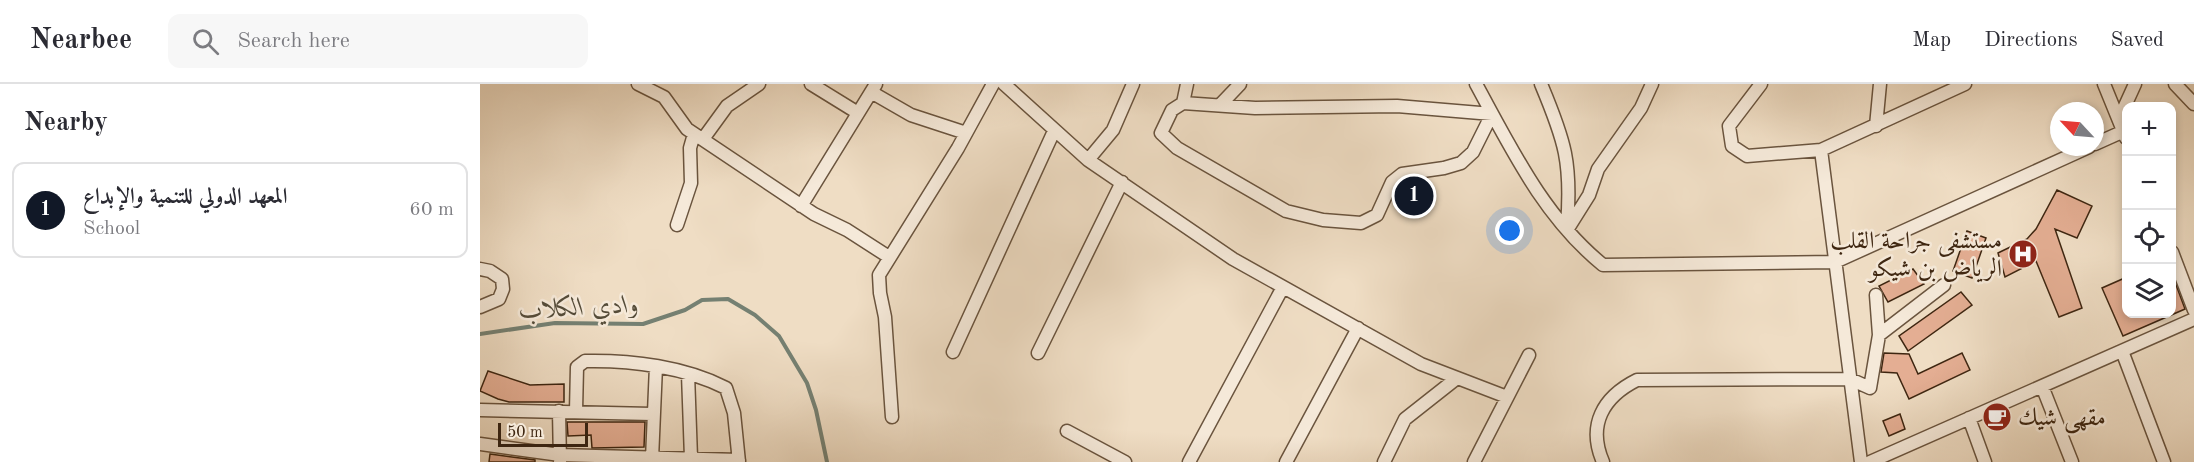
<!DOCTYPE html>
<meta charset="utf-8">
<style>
:root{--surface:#fff;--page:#f7f7f7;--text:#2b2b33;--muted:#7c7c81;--line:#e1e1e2;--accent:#111827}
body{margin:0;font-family:"Old Standard TT",Amiri,serif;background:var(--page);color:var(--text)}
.controls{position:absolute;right:18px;top:18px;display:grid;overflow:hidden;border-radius:12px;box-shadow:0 3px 9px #0003}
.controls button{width:54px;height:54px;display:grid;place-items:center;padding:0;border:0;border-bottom:2px solid var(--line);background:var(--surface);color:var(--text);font:30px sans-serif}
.compass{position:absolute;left:1570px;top:18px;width:54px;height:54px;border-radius:50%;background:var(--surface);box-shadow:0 3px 9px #0003;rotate:296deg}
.scale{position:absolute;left:18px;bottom:15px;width:90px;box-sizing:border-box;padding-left:6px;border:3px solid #3e2611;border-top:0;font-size:16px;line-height:21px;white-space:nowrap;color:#3e2611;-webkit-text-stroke:4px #f5e9d9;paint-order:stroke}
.you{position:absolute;left:1030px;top:147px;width:21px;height:21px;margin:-15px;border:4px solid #fff;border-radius:50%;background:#1a73e8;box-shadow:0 0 0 9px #1a73e833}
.badge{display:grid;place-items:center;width:39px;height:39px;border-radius:50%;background:var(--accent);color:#fff;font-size:20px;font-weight:700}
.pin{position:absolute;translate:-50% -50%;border:3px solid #fff;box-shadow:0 2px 6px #0006}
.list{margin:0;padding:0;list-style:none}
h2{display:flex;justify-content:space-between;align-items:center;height:78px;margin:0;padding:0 24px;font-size:26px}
h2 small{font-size:20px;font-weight:400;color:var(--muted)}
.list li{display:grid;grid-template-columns:39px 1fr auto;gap:18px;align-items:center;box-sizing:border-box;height:96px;margin:0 12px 12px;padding:0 12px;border:2px solid var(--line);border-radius:12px}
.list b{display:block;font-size:22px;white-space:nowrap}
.list p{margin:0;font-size:20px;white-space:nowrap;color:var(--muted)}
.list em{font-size:20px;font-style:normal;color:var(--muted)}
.icon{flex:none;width:33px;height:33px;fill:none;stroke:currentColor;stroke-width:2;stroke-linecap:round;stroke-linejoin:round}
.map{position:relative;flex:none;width:1714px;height:378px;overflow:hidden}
header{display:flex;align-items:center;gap:36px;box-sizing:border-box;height:84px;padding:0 30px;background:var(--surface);border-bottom:2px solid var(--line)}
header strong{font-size:28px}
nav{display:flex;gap:33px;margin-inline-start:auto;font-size:21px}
.search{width:420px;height:54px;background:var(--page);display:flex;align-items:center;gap:15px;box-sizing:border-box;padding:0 21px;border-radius:12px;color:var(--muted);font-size:22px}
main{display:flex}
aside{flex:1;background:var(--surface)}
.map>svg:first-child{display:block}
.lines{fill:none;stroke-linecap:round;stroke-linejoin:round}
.stream{stroke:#758072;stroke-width:4}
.building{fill:#e4ae93;stroke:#3e2611;stroke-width:1.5}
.minor-casing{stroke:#6a543e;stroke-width:15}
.minor{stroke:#f5e9d9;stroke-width:12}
.labels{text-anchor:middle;stroke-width:5;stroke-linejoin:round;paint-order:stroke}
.poi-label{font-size:24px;fill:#3e2611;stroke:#f5e9d9;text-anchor:end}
.water-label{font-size:26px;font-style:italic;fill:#554c39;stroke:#f5e9d9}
</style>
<header>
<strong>Nearbee</strong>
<div class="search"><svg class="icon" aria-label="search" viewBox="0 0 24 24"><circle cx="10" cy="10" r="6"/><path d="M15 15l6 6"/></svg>Search here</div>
<nav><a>Map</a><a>Directions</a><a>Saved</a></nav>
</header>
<main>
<aside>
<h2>Nearby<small></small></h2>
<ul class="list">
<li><span class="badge">1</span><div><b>المعهد الدولي للتنمية والإبداع</b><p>School</p></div><em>60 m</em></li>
</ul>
</aside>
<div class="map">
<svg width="1714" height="378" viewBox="0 0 1714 378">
<rect width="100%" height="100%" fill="#efddc4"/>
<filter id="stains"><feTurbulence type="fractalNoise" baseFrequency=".00333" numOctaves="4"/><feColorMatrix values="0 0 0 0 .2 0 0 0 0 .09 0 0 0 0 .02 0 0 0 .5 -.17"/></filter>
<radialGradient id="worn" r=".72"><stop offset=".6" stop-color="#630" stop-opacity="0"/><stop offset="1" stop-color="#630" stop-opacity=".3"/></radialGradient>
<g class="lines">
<path class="stream" d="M0 250 75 239 163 240 205 226 222 216 248 215 275 231 299 252 327 299 336 326 347 378"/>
</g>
<path class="building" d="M1577 106 1612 122 1597 154 1575 145 1602 224 1579 233 1556 177 1525 193 1518 169 1547 155 1556 145Z
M1487 147 1506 154 1492 194 1473 187Z
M1433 185 1444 200 1408 218 1399 202Z
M1692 190 1705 225 1643 252 1622 204 1647 193V230H1692Z
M1481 208 1492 221 1428 267 1419 252Z
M1404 269 1429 270 1438 290 1482 269 1490 286 1429 315 1417 289 1401 288Z
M8 287 50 301 84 300V318H29L18 315 0 307Z
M1420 330 1425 345 1409 352 1403 337Z
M87 338H165L164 363 112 364 111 351 88 352Z
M10 370 55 376V378H9Z"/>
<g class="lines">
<g class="minor-casing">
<path id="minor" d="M158 0 184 13 207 45 334 130 367 146 409 173
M331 0 378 29
M524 0 608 76 753 175 941 280 1027 313
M996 0C1032 66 1064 133 1123 181L1355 178 1609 63
M1061 0C1085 57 1092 79 1087 142
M1281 0 1249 42 1252 62 1267 72 1341 66 1485 0
M1624 0 1646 54
M1695 0 1714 20
M391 8 431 31 486 49
M703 19 775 24 917 22 1012 30 993 68 981 79 964 84 922 90 912 98 897 131 881 139 843 136 806 127 697 64 681 49 692 26Z
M703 19 707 0
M741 20 760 0
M1639 35 1655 0
M1396 42 1400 0
M223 55 247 22 279 0
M1615 60 1644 47
M1341 66 1381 378
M608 76 633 46 653 0
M321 122 396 0
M197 141 211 99 210 64 214 50
M1087 146 1109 111 1118 85 1161 24 1172 0
M1692 168 1714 226
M0 185 10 187 22 195 23 205 19 215 0 223
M1396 211 1399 251
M1642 267 1684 378
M473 268 574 47
M558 269 642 98
M208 290 211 374
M1562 302 1592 378
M0 326 172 330
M79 327 80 378
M96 327 97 283 105 277C152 276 205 283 246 304L254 329 259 378
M412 333 405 233 400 209 399 191 478 64 513 0
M1489 334 1505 378
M587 347 645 378
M0 360 80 371 259 376
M172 375 176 282
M709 378 803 203
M806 378 878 244
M904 378 925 335 977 294
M994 378 1049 271
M1123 378C1107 341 1123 313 1157 296L1370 295 1390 304 1399 251 1464 201
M1390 378 1714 235"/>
</g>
<use href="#minor" class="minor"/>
</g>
<defs>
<g id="hospital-disc" transform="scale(1.5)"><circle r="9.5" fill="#8f2418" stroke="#f5e9d9"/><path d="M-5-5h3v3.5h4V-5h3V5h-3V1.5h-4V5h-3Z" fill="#fff"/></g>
<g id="cafe-disc" transform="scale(1.5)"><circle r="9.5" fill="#8f2418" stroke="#f5e9d9"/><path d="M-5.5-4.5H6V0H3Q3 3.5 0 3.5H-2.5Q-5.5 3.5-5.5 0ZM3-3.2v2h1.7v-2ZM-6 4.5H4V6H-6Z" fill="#fff"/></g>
</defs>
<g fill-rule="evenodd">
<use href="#hospital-disc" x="1543" y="170"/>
<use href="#cafe-disc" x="1517" y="333"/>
</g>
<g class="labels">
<g class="poi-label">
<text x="1522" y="164">مستشفى جراحة القلب<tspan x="1522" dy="28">الرياض بن شيكو</tspan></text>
<text x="1538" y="341" text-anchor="start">مقهى شيك</text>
</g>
<g class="water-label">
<text transform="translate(99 222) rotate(-3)" y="9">وادي الكلاب</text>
</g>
</g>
<rect width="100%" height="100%" filter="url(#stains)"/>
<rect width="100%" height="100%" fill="url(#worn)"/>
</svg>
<div class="controls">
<button>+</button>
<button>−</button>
<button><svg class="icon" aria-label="locate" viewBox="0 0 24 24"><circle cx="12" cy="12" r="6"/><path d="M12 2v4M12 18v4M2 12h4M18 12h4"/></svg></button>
<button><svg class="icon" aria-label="layers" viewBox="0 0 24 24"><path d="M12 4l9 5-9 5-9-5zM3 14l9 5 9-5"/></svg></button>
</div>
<svg class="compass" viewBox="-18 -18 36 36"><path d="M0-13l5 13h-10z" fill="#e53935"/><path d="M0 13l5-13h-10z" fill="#7c7c81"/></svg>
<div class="scale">50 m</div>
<div class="you"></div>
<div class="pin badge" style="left:934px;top:112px">1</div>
</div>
</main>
